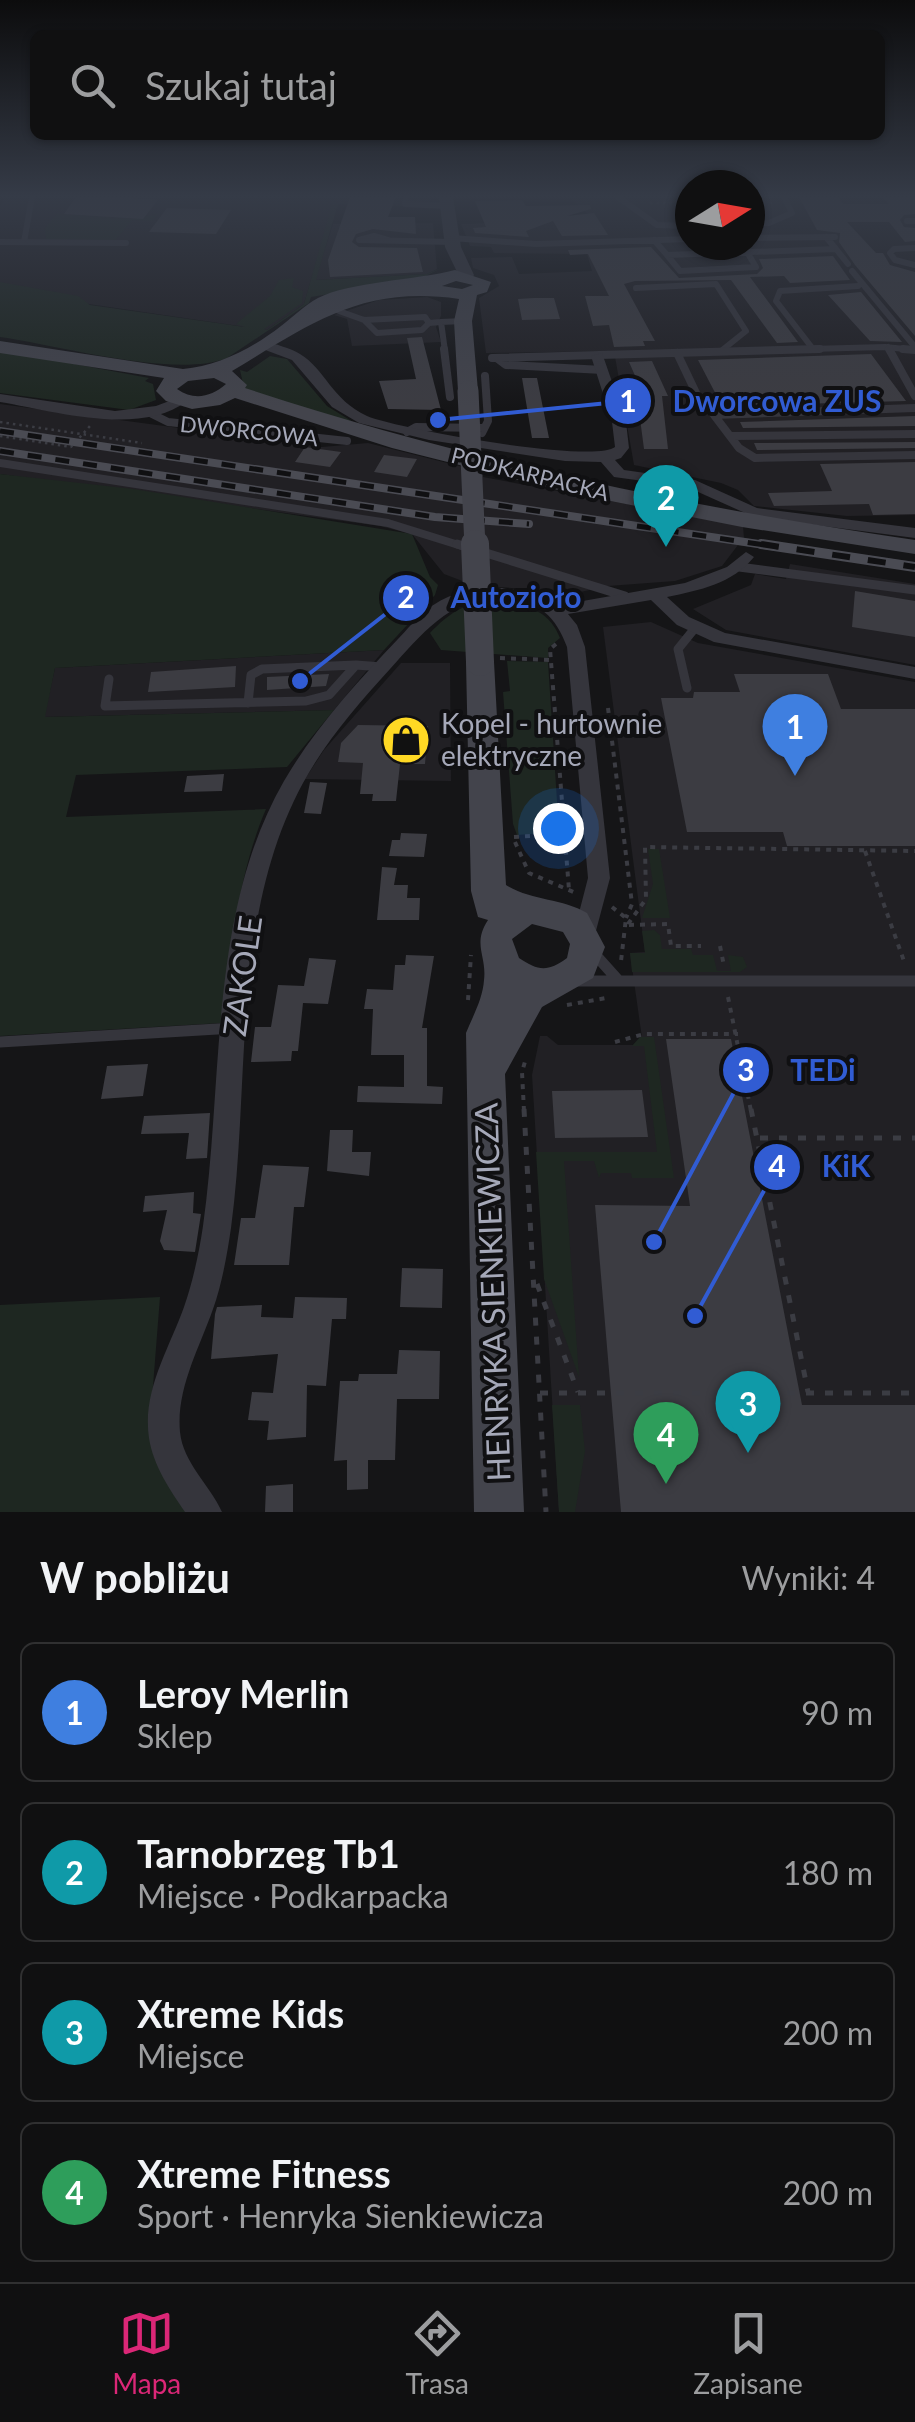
<!DOCTYPE html>
<html lang="pl">
<meta charset="utf-8">
<style>
:root{--surface:#101011;--page:#19191a;--text:#f1f3f6;--muted:#9c9d9f;--line:#303031;--accent:#db2777}
body{margin:0;font-family:Lato,sans-serif;background:var(--page);color:var(--text)}
.compass{position:absolute;left:675px;top:170px;width:90px;height:90px;border-radius:50%;background:var(--surface);box-shadow:0 2px 8px #0004;rotate:79deg}
.you{position:absolute;left:558px;top:828px;width:35px;height:35px;margin:-25px;border:8px solid #fff;border-radius:50%;background:#1a73e8;box-shadow:0 0 0 15px #1a73e833}
.badge{display:grid;place-items:center;width:65px;height:65px;border-radius:50%;background:var(--accent);color:#fff;font-size:32px;font-weight:700}
.pin{position:absolute;translate:-50% -82px;filter:drop-shadow(0 2px 5px #0008)}
.pin::after{content:'';position:absolute;top:52px;width:35px;height:30px;background:inherit;clip-path:polygon(0 0,100% 0,50% 100%)}
.list{margin:0;padding:0;list-style:none}
h2{display:flex;justify-content:space-between;align-items:center;height:130px;margin:0;padding:0 40px;font-size:42px}
h2 small{font-size:32px;font-weight:400;color:var(--muted)}
.list li{display:grid;grid-template-columns:65px 1fr auto;gap:30px;align-items:center;box-sizing:border-box;height:140px;margin:0 20px 20px;padding:0 20px;border:2px solid var(--line);border-radius:15px}
.list b{display:block;font-size:38px;white-space:nowrap}
.list p{margin:0;font-size:32px;white-space:nowrap;color:var(--muted)}
.list em{font-size:32px;font-style:normal;color:var(--muted)}
.icon{flex:none;width:55px;height:55px;fill:none;stroke:currentColor;stroke-width:2;stroke-linecap:round;stroke-linejoin:round}
.map{position:relative;flex:none;width:915px;height:1512px;overflow:hidden}
.search{position:absolute;background:var(--surface);box-shadow:0 2px 8px #0004;left:30px;right:30px;top:30px;height:110px;display:flex;align-items:center;gap:25px;box-sizing:border-box;padding:0 35px;border-radius:15px;color:var(--muted);font-size:38px}
.sheet{height:770px;background:var(--surface)}
nav{display:flex;justify-content:space-around;align-items:center;box-sizing:border-box;height:140px;border-top:2px solid var(--line);background:var(--surface);font-size:28px;color:var(--muted)}
nav a{display:grid;justify-items:center;gap:5px}
nav .on{color:var(--accent)}
.map>svg:first-child{display:block}
.built{fill:#212024}
.green{fill:#1e2721}
.building{fill:#3c3c42}
.lines{fill:none;stroke-linecap:round;stroke-linejoin:round}
.path-far2{stroke:#3b3c43;stroke-width:2.5;stroke-dasharray:2.5 4;stroke-linecap:butt}
.path-far1{stroke:#3b3c43;stroke-width:4;stroke-dasharray:5 6;stroke-linecap:butt}
.path{stroke:#3b3c43;stroke-width:5;stroke-dasharray:8 11;stroke-linecap:butt}
.service-far3{stroke:#35353c;stroke-width:6}
.service-far2{stroke:#35353c;stroke-width:8}
.service-far1{stroke:#35353c;stroke-width:9}
.service{stroke:#35353c;stroke-width:11}
.minor{fill:#35353c;fill-rule:evenodd}
.tertiary{fill:#35353c;fill-rule:evenodd}
.secondary{fill:#43444c;fill-rule:evenodd}
.rail-far1-casing{stroke:#4a4b53;stroke-width:8}
.rail-casing{stroke:#4a4b53;stroke-width:10}
.rail-far1{stroke:#101012;stroke-width:5;stroke-dasharray:14;stroke-linecap:butt}
.rail{stroke:#101012;stroke-width:6;stroke-dasharray:18;stroke-linecap:butt}
.secondary-bridge-far1{stroke:#43444c;stroke-width:21}
.secondary-bridge{stroke:#43444c;stroke-width:28}
.labels{text-anchor:middle;stroke-width:8;stroke-linejoin:round;paint-order:stroke}
.far-street-label{font-size:22px;fill:#a5a8b8;stroke:#101012}
.poi-label{font-size:28px;fill:#a5a8b8;stroke:#101012;text-anchor:start}
.near-street-label{font-size:32px;fill:#a5a8b8;stroke:#101012}
.leader{fill:none;stroke:#315cd3;stroke-width:4}
.callout-dot{fill:#315cd3;stroke:#101012;stroke-width:4}
.mark-label{font-size:30px;text-anchor:middle;font-weight:bold;fill:#fff}
.callout-label{font-size:30px;text-anchor:middle;font-weight:bold;fill:#315cd3;stroke:#101012;stroke-width:8;stroke-linejoin:round;paint-order:stroke}
</style>
<div class="map">
<svg width="915" height="1512" viewBox="0 0 915 1512">
<rect width="100%" height="100%" fill="#151517"/>
<path class="built" d="M5 197H431V207L333 204 304 304 267 330 0 291V206Z
M568 197H690V245H750V197H915V515L847 516 754 506 738 490 721 483 634 465 614 351 486 353 479 298 499 286 494 275 473 268 471 258 512 257 519 274 592 271 587 254 494 253 491 247 470 246 461 224 595 220Z
M433 223 437 269 427 274 315 280 333 224Z
M427 297 441 302V316L436 327 441 342 352 346 347 319 334 315 379 300Z
M0 404 322 447 368 443 483 472V477L743 526 744 538 915 562V571L738 545 722 566 675 581 608 586 557 597 526 589 473 585 444 574 412 534 380 526 0 474Z
M790 564 915 584V665L726 630 693 609 751 585 755 574 786 579Z
M651 622 698 643 915 682V1512H559L532 1075 540 1036H547L558 1045H643L630 953 645 952 603 627Z
M384 650 334 710 44 717 55 668Z
M401 663H450L451 781 305 779 324 750Z"/>
<path class="green" d="M332 204H338L316 280 427 274 441 268 420 279 311 297 309 303 227 358C176 379 58 345 0 337V282L78 296 90 305 245 327 236 324 270 296 279 280 294 278 292 287 303 291 302 303 264 329 267 330 304 304Z
M57 214 131 219 157 214 152 221 132 220 116 240 46 239 45 228Z
M0 350 149 378 145 381 153 384 156 400 129 410 0 393Z
M270 356 287 359 327 406 358 425 245 392 240 370 247 372Z
M0 474 133 489 412 534 430 577 438 585 435 595 384 650 55 668 45 717 334 710 287 767 76 775 66 817 266 809C237 877 232 950 221 1023L0 1036Z
M495 600C523 603 549 609 560 638L548 648V658L441 650 430 633C449 613 467 601 495 600Z
M507 661 548 662 559 832 517 835 513 824 503 692 510 691Z
M648 849H659L670 918H642L653 884Z
M654 930 660 935 662 949H691L693 955H713L717 971H731L728 955 743 957 747 967 740 972H632L630 953H645L642 931Z
M640 1037H654L674 1178H632L631 1173H601L599 1178 594 1161H564L579 1377 544 1279 536 1152H657L644 1046H632Z
M160 1297 149 1437 187 1512H0V1305Z
M552 1405H580L585 1451 575 1512H559Z"/>
<path class="building" d="M76 197H116L158 200 143 219 64 214Z
M350 197H396L388 217H415L416 234 373 229 356 234 352 242 359 247 417 248 423 272 330 277 328 260Z
M799 197H838L843 204H889L883 197H915V214L904 215 900 220 904 227 915 228V241L905 242 889 222H847L876 253H883L890 265 915 272V336L855 265 839 242 840 233 817 230Z
M522 200 526 206 590 205 591 209 567 216 594 213 608 235 562 236 553 221 526 231 529 237 475 233 473 228 486 227 475 201Z
M167 208 231 210 216 234 149 232Z
M651 247 679 278 757 274 763 268 759 259 833 256 850 280 790 283 784 276 750 277 798 342 777 343 731 280 635 281 624 284 655 341H643L645 346 614 347 609 325 593 326 585 296H609L588 254 570 255 568 250Z
M861 292 902 342 870 341 828 295Z
M534 298H554L560 319 522 320 518 299Z
M422 337 441 410 388 409 379 381 416 379 407 338Z
M871 354 906 401 722 406 698 360Z
M652 361 668 396H662L668 449H644L639 411 651 412 629 362Z
M522 378H537L549 438H532Z
M915 416V426L743 428 740 422Z
M915 442V448L757 450 754 443Z
M305 447 341 452 330 467 295 462Z
M384 455 417 459 407 477 374 472Z
M915 462V514L873 515 869 504 774 506 768 493 832 491 820 464Z
M855 591 915 601V637L852 627Z
M236 666 235 687 148 692 151 672Z
M329 674 326 686 267 690V677Z
M734 674H828L841 709H915V846H787L783 832H687L661 698H693L694 692H740Z
M358 725 428 726 425 764H400L396 801H372L373 794H360L363 763 338 762 341 743Z
M224 774 222 791 184 792 187 776Z
M310 782 327 783 321 814 304 813Z
M401 833 427 834 424 857 389 856 392 840H400Z
M382 867 397 868 394 885H408L407 898H420L419 920H377Z
M406 955 434 956 422 1028H427V1086L443 1087 442 1104 357 1102 358 1086 404 1087V1055H371L373 1009H364L367 989 393 990 395 965H405Z
M309 958 336 960 328 1004 303 1003 298 1051H292L291 1061 251 1062 255 1027H271L278 985 304 986Z
M666 1039H731L802 1405H915V1512H621L595 1205 690 1206Z
M148 1064 143 1096 101 1099 107 1066Z
M642 1090 648 1137 555 1138 552 1091Z
M210 1113 207 1158 186 1159 189 1133 141 1134 144 1116Z
M330 1130H353L352 1152H371L369 1176 327 1171Z
M263 1165 309 1167 304 1207H294L289 1265H234L241 1218H255Z
M194 1192 193 1213 201 1214 195 1252 164 1250 160 1241 167 1210 143 1212 145 1196Z
M402 1268 443 1269 442 1308 400 1307Z
M295 1297 347 1298 346 1319H332L326 1386 307 1385 306 1437 267 1440 269 1421 248 1420 252 1392 273 1393 278 1354 211 1359 215 1314 217 1307 262 1305 261 1317 293 1318Z
M399 1350 440 1351 439 1399H397L395 1460H368V1489L347 1490V1460L334 1461 340 1381H358L359 1374H397Z
M293 1484V1512H265L266 1486Z"/>
<g class="lines">
<path class="path-far2" d="M650 203H690
M750 203H772
M0 422 142 443
M0 436 71 447 90 426"/>
<path class="path-far1" d="M556 644 550 649 569 890
M500 658 551 660
M608 708 632 904 626 918
M514 837 564 834
M515 842 529 873 576 893
M865 851 905 964
M612 907 626 918 621 961
M628 924 646 899 645 847 915 851
M629 925 668 924 671 946H701
M720 946 724 966
M728 997 751 1111
M468 1000 471 955
M567 1005 606 998
M615 1042 644 1034H738
M524 1111 522 1072 526 1058"/>
<path class="path" d="M524 1109 546 1512
M751 1109 808 1392
M760 1138H915
M537 1284 578 1392
M540 1393H915"/>
<path class="service-far3" d="M406 197 405 204 447 206
M618 197 657 225 690 226
M907 221H915
M750 224 769 223 792 213 784 197
M452 238 536 244 690 239
M750 238 835 237
M654 240 667 255 836 249 826 237
M391 241 374 236 359 240 453 242
M0 242 126 243
M24 242 32 197
M915 248 894 249 890 253 895 260 915 265
M836 249 848 264
M667 255 680 271 756 267 747 252
M852 271 915 347
M636 288 716 284 746 331 721 351
M328 307 364 320 425 317 429 323 441 322
M364 320 377 333 422 330 429 323
M888 347 890 351
M813 349 776 301 780 291 858 286
M445 351 441 322 463 321
M731 351 885 347 915 350"/>
<path class="service-far2" d="M444 349 450 397
M889 349 915 396
M903 349 915 350
M677 353 697 395 714 415 915 408
M492 358 820 349
M498 359 506 365 603 370
M152 414 168 422 347 441
M714 415 739 448 755 458 915 455
M407 432 416 427 484 428
M482 433 488 421 485 376
M730 436 915 434
M0 463 388 523 465 547"/>
<path class="service-far1" d="M457 544 625 596
M739 567 915 590
M109 679 105 706 306 701 329 695 356 665 382 667
M687 688 678 649 695 628
M248 703 251 675 262 669 356 665"/>
<path class="service" d="M592 951 618 980
M576 981H915
M0 1042 234 1028"/>
<path class="minor" d="M264 341C275 344 290 348 300 354 325 369 332 400 367 416 397 429 595 464 615 447L612 422 591 356 602 353 626 422 629 448 621 458 615 460 624 470 695 480 757 508 915 528V538L754 517 687 487 614 477 601 462 565 461 429 440 359 423 332 407 292 360 260 348V342Z
M0 394 115 411 156 406 180 397 187 401C140 437 54 411 0 402Z
M746 552 754 557C732 584 700 590 667 597L689 617 725 633 915 667V679L714 642 677 625 651 600 568 614 577 625 585 647 610 878 593 942 585 945 577 942 573 936 588 878 567 647C555 614 536 599 500 598 450 597 421 635 390 669 358 704 326 741 303 783 230 918 251 1081 231 1228 227 1255 222 1284 213 1309 199 1349 176 1389 180 1432 183 1463 210 1485 222 1512H185C170 1490 153 1465 149 1438 142 1391 169 1349 184 1307 193 1281 199 1253 203 1226 224 1079 208 913 284 781 315 728 356 683 398 639 407 630 415 619 425 611 463 580 520 582 560 605L685 583 727 567Z"/>
<path class="tertiary" d="M439 197H453L461 247 474 275 472 278H460L445 247Z"/>
<path class="secondary" d="M455 270 491 282 487 292 477 295 472 321 478 391 475 395H461L458 391 454 321 459 299C361 285 311 324 232 371L247 385 245 388C464 460 687 507 915 540V554L742 527 570 493 392 448 235 398 220 405 192 409 166 401 156 391 164 378 0 353V341L183 369C218 366 253 348 281 326 293 317 305 305 318 298 349 282 417 280 455 270ZM456 281 473 285 462 289 442 286ZM214 378 226 384C211 397 194 401 177 389L188 381Z
M480 654 494 662 506 885C532 901 562 898 587 913L605 947 593 978 542 1007 505 1074 524 1512H474L466 1033C473 1016 483 998 484 980 487 956 472 944 488 920L478 917 471 891 466 662ZM532 924 563 932 570 944 567 958C548 972 538 971 519 958L512 939Z"/>
<g class="rail-far1-casing">
<path id="rail-far1" d="M0 431 778 547
M0 451 435 517 529 524"/>
</g>
<g class="rail-casing">
<path id="rail" d="M761 544 915 567"/>
</g>
<use href="#rail-far1" class="rail-far1"/>
<use href="#rail" class="rail"/>
<path class="secondary-bridge-far1" d="M468 391 475 547"/>
<path class="secondary-bridge" d="M475 544 480 662"/>
</g>
<linearGradient id="sky" x2="0" y2="1"><stop stop-color="#0c0c0d"/><stop offset="0.48" stop-color="#353b47"/><stop offset="1" stop-color="#353b47" stop-opacity="0"/></linearGradient>
<rect width="915" height="408" fill="url(#sky)"/>
<defs>
<g id="shop-disc" transform="scale(2.5)"><circle r="9.5" fill="#ffd924" stroke="#101012"/><path d="M-5-2.5h2.3a2.7 3.5 0 0 1 5.4 0H5L5.5 6h-11ZM-1.5-2.5h3a1.5 2.3 0 0 0-3 0Z" fill="#111"/></g>
</defs>
<g fill-rule="evenodd">
<use href="#shop-disc" x="406" y="740"/>
</g>
<g class="labels">
<g class="far-street-label">
<text transform="translate(249 431) rotate(6)" y="8">DWORCOWA</text>
<text transform="translate(530 474) rotate(14)" y="8">PODKARPACKA</text>
</g>
<g class="poi-label">
<text x="441" y="734">Kopel - hurtownie<tspan x="441" dy="32">elektryczne</tspan></text>
</g>
<g class="near-street-label">
<text transform="translate(243 976) rotate(-82)" y="11">ZAKOLE</text>
<text transform="translate(493 1292) rotate(-92)" y="11">HENRYKA SIENKIEWICZA</text>
</g>
</g>
<path class="leader" d="M438 420L628 401M300 681L406 598M654 1242L746 1070M695 1316L777 1167"/>
<g class="callout-dot">
<circle cx="438" cy="420" r="10"/>
<circle cx="300" cy="681" r="10"/>
<circle cx="654" cy="1242" r="10"/>
<circle cx="695" cy="1316" r="10"/>
<circle cx="628" cy="401" r="25"/>
<circle cx="406" cy="598" r="25"/>
<circle cx="746" cy="1070" r="25"/>
<circle cx="777" cy="1167" r="25"/>
</g>
<g class="mark-label">
<text x="628" y="412">1</text>
<text x="406" y="608">2</text>
<text x="746" y="1081">3</text>
<text x="777" y="1177">4</text>
</g>
<g class="callout-label">
<text x="777" y="412">Dworcowa ZUS</text>
<text x="516" y="608">Autozioło</text>
<text x="823" y="1081">TEDi</text>
<text x="846" y="1177">KiK</text>
</g>
</svg>
<svg class="compass" viewBox="-18 -18 36 36"><path d="M0-13l5 13h-10z" fill="#e53935"/><path d="M0 13l5-13h-10z" fill="#9c9d9f"/></svg>
<div class="you"></div>
<div class="pin badge" style="left:795px;top:776px;background:#3f7fe0">1</div>
<div class="pin badge" style="left:666px;top:547px;background:#0f9aa8">2</div>
<div class="pin badge" style="left:748px;top:1453px;background:#0f9aa8">3</div>
<div class="pin badge" style="left:666px;top:1484px;background:#2e9e5b">4</div>
<div class="search"><svg class="icon" aria-label="search" viewBox="0 0 24 24"><circle cx="10" cy="10" r="6"/><path d="M15 15l6 6"/></svg>Szukaj tutaj</div>
</div>
<section class="sheet">
<h2>W pobliżu<small>Wyniki: 4</small></h2>
<ul class="list">
<li><span class="badge" style="background:#3f7fe0">1</span><div><b>Leroy Merlin</b><p>Sklep</p></div><em>90 m</em></li>
<li><span class="badge" style="background:#0f9aa8">2</span><div><b>Tarnobrzeg Tb1</b><p>Miejsce · Podkarpacka</p></div><em>180 m</em></li>
<li><span class="badge" style="background:#0f9aa8">3</span><div><b>Xtreme Kids</b><p>Miejsce</p></div><em>200 m</em></li>
<li><span class="badge" style="background:#2e9e5b">4</span><div><b>Xtreme Fitness</b><p>Sport · Henryka Sienkiewicza</p></div><em>200 m</em></li>
</ul>
</section>
<nav>
<a class="on"><svg class="icon" aria-label="map" viewBox="0 0 24 24"><path d="M3 6l6-2 6 2 6-2v14l-6 2-6-2-6 2zM9 4v14M15 6v14"/></svg>Mapa</a>
<a><svg class="icon" aria-label="directions" viewBox="0 0 24 24"><path d="M12 3l9 9-9 9-9-9zM9 14v-3h6M13 9l2 2-2 2"/></svg>Trasa</a>
<a><svg class="icon" aria-label="saved" viewBox="0 0 24 24"><path d="M7 4h10v16l-5-4-5 4z"/></svg>Zapisane</a>
</nav>
